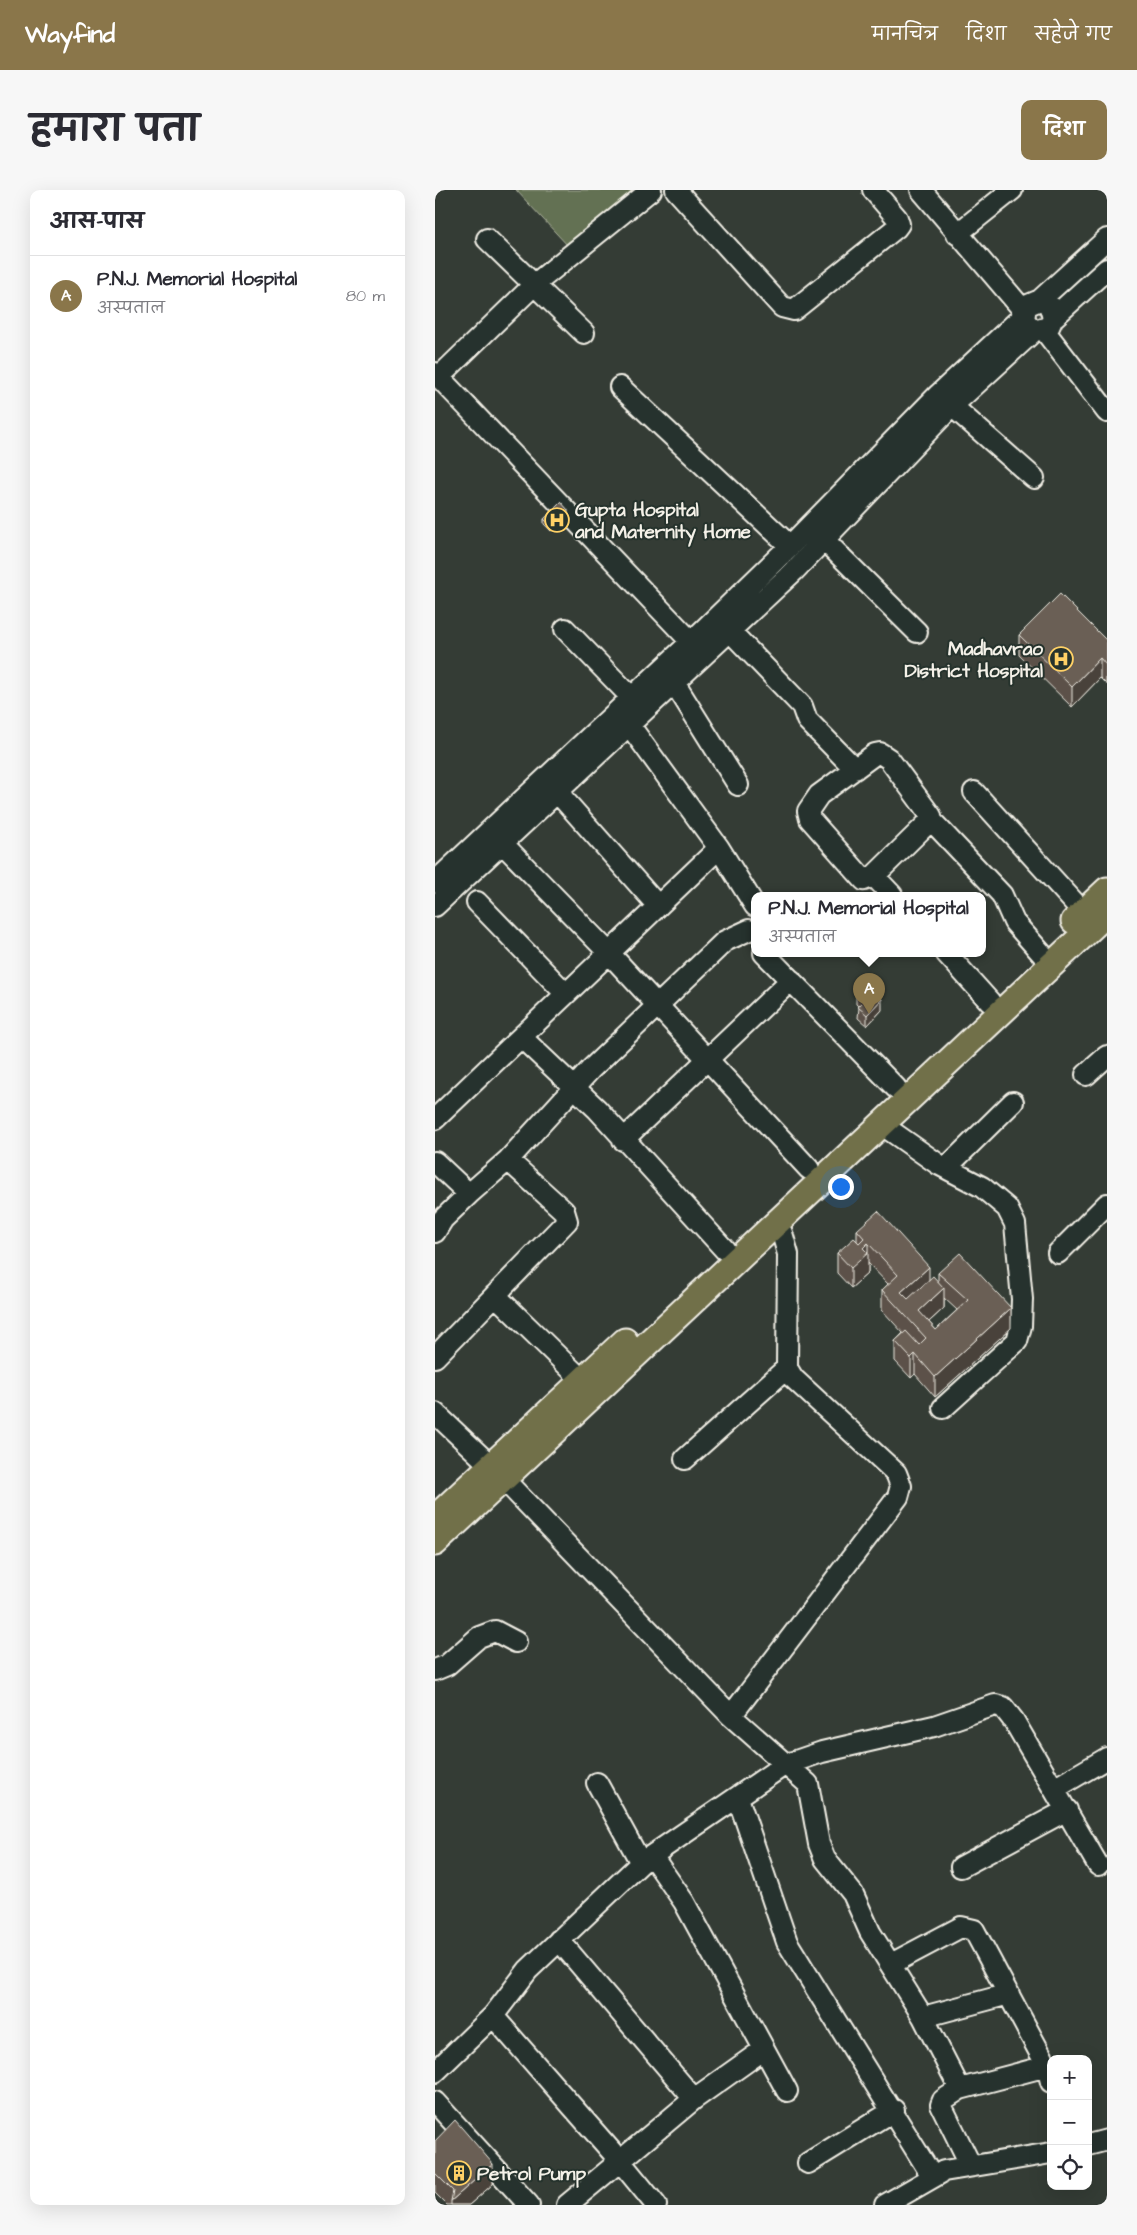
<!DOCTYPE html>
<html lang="hi">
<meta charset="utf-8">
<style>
:root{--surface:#fff;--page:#f7f7f7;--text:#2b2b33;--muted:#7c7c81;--line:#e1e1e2;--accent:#8a764a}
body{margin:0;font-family:"Architects Daughter","Playpen Sans Deva",sans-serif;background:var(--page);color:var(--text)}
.controls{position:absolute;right:15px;bottom:15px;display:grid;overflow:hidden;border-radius:10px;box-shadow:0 5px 20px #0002}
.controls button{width:45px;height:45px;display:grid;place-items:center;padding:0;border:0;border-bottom:1px solid var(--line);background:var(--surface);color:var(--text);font:25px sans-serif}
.you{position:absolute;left:405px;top:996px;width:18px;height:18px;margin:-12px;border:4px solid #fff;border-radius:50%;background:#1a73e8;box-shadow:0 0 0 8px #1a73e833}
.badge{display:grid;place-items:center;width:32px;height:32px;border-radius:50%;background:var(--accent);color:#fff;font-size:16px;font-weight:700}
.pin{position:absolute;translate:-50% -41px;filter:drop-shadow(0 1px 2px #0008)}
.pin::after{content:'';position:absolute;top:26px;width:18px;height:15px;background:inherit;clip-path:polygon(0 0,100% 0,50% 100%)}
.popup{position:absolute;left:316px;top:702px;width:235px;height:65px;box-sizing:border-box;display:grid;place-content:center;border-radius:10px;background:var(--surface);filter:drop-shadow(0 1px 4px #0005);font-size:16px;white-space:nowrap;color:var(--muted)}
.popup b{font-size:19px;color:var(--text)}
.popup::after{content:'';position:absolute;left:50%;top:100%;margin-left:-10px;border:10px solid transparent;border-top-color:var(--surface)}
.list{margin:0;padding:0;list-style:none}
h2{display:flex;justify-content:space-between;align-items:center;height:65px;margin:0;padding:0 20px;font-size:21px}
h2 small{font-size:16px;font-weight:400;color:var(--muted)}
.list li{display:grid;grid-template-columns:32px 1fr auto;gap:15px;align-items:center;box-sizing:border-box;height:80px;padding:0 20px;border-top:1px solid var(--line)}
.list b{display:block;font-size:19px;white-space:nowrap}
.list p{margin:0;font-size:16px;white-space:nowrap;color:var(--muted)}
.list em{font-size:16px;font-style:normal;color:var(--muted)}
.icon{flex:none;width:28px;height:28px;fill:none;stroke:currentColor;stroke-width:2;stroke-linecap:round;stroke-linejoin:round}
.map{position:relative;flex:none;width:672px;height:2015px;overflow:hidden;border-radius:10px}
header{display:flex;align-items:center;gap:30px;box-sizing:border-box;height:70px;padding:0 25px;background:var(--accent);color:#fff}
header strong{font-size:24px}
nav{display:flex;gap:28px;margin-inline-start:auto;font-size:18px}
.intro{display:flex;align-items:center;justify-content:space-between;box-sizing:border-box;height:120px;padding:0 30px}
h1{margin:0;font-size:35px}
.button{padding:12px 22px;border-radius:10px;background:var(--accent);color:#fff;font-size:18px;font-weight:700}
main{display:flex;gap:30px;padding:0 30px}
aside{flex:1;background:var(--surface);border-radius:10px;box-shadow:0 5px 20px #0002}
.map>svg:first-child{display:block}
.green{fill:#637152;stroke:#acb19d}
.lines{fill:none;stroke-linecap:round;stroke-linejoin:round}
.minor-casing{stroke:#f4f1e8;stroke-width:24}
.major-casing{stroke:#f4f1e8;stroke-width:29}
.minor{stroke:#26332d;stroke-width:20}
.major{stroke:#71704a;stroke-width:25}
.wall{fill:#5b5148;stroke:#f4f1e8;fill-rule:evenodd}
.shaded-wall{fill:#4a423b;stroke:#f4f1e8}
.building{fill:#6a5e54;stroke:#f4f1e8}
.labels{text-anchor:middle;stroke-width:4;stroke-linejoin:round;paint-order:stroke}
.poi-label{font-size:19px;font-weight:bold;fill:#f4f1e8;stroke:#26332d;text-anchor:start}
</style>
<header>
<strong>Wayfind</strong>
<nav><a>मानचित्र</a><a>दिशा</a><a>सहेजे गए</a></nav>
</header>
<div class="intro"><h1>हमारा पता</h1><a class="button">दिशा</a></div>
<main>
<aside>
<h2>आस-पास<small></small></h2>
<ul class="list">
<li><span class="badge">A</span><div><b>P.N.J. Memorial Hospital</b><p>अस्पताल</p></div><em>80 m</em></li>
</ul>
</aside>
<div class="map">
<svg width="672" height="2015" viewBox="0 0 672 2015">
<rect width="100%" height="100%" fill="#343c35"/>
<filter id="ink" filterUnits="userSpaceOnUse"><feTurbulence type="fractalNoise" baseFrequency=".02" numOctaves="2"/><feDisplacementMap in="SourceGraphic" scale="10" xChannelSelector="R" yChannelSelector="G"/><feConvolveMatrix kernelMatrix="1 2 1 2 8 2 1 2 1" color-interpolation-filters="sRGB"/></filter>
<g filter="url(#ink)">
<path class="green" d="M81 0H202L134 57Z"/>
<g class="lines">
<g class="minor-casing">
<path id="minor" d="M241 0 347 117 359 120 461 38 464 34 462 28 438 0
M486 0 589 121
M522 44 577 0
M52 49 149 143
M605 110 614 114 618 128 614 137 599 141 589 130 591 116 605 110 672 49
M618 128 672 79
M609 140 672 222
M0 183 265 461
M4 187 100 94 216 0
M185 197 355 356
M517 216 599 288
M390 351 482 442
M130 439 197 508
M295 441 367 516 372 530 420 579
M240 494 303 595
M445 563 454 569 496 626V630L439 686 429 690 375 629 373 621 384 605 440 564Z
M539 602 648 722
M123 603 223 716
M496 630 567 705 579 732 607 764
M68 654 174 763 284 658 195 536
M284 658 320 716
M439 686 457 705
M0 692 256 452 355 356 504 204 588 126
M42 712 131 804
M0 716 359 381 517 216 599 141
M329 763 461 898
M511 763 555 812
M86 847 162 919 290 1060
M651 885 672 866
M0 929 174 763 374 979
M446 934 503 974 547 997 572 1018 580 1034 587 1109 586 1136 582 1151 508 1218
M188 950 356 790
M0 972 34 1004 8 1029 0 1042
M511 978 578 912
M34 1004 73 970 156 879 290 751 314 740
M623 1063 672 1014
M60 1105 147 1190
M0 1167 132 1031 129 1021 73 970
M0 1223 56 1276 296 1526 373 1594 384 1654 390 1669 418 1704 435 1742 488 1827 525 1899 508 1910 506 1915 536 1976
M250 1269 352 1178
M0 1480 12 1475 44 1447 60 1441 81 1452
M296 1526 463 1307 466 1296 461 1283 358 1188 352 1178 353 1064 347 1043 339 1034
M162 1593 206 1673
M619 1599 672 1568
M303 1608 352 1752 497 1986
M217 1666 249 1712 352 1901
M526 1677 632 1620
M124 1750 259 1909 185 1971 221 2015
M456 1774 526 1737 539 1740 612 1876 616 1892
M58 1826 185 1971 132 2015
M488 1827 574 1804
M0 1882 58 1826 93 1780 206 1673 349 1575 387 1562 499 1536 560 1515 568 1517 579 1531 663 1675
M525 1899 612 1876
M259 1909 328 1860
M0 1912 94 2015
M653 1955 672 1950
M373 1973 459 1920
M450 2015 509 1981 616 1963"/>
</g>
<g class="major-casing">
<path id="major" d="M639 731 672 700
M0 1328 190 1151
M0 1353 672 723"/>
</g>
<use href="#minor" class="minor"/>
<use href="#major" class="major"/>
</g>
<path class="wall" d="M133 325 116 341 109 334V329Z
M584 445 672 451V494H671L665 488 637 517 584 465Z
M421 803 447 820 432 836 423 828 424 817 421 814Z
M422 1040 494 1090 503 1092V1083L576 1138 500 1207 480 1184 476 1188 460 1171V1151L468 1143 447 1120V1100L453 1094 433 1073V1083L416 1098 402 1083V1063L422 1051ZM509 1108 522 1120 501 1140 494 1132 509 1118Z
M0 1951 58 1994 34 2015H12L0 2003Z"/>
<path class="shaded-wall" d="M133 320V325L116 341V336Z
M665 468V488L637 517V497Z
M672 474V494H671V475Z
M447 809V820L432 836V825Z
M433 1053V1083L416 1098V1078L428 1058Z
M494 1077V1097L466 1122V1102Z
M509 1098V1118L484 1141V1121Z
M576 1118V1138L500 1207V1187Z
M480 1164V1184L476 1188V1168Z
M58 1974V1994L34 2015H16V2011Z"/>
<path class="building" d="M126 312 133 320 116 336 109 329Z
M625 404 672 451V474L671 475 665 468 637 497 584 445Z
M427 796 434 802 436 799 447 809 432 825 423 817 429 811 421 803Z
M443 1021 494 1077 466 1102 473 1109 498 1086 509 1098 484 1121 501 1140 533 1110 503 1083 525 1063 576 1118 500 1187 480 1164 476 1168 460 1151 471 1141 484 1155 491 1148 447 1100 463 1085 433 1053 428 1058 433 1063 416 1078 402 1063 419 1048 424 1053 429 1048 422 1040Z
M20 1930 58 1974 16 2011 18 2001 0 1983V1951Z"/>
</g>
<defs>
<g id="hospital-ring" transform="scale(1.25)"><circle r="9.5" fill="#26332d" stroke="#ffd166" stroke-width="1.5"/><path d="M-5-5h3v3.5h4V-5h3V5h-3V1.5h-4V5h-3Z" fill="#ffd166"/></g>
<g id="building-ring" transform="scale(1.25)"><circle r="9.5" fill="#26332d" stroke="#ffd166" stroke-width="1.5"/><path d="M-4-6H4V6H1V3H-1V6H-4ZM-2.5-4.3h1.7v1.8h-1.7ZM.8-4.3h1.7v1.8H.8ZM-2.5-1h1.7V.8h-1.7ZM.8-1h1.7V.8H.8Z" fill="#ffd166"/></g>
</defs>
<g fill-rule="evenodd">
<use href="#hospital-ring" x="122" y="330"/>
<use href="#hospital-ring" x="626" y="469"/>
<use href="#building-ring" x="24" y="1983"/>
</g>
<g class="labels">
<g class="poi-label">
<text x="140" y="326">Gupta Hospital<tspan x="140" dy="22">and Maternity Home</tspan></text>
<text x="608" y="465" text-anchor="end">Madhavrao<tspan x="608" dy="22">District Hospital</tspan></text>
<text x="42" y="1990">Petrol Pump</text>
</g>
</g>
</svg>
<div class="controls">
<button>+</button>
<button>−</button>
<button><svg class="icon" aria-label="locate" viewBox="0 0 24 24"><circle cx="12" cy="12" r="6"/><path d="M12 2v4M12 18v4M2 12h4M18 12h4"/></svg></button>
</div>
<div class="you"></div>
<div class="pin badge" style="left:434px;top:824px">A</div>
<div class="popup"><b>P.N.J. Memorial Hospital</b>अस्पताल</div>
</div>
</main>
